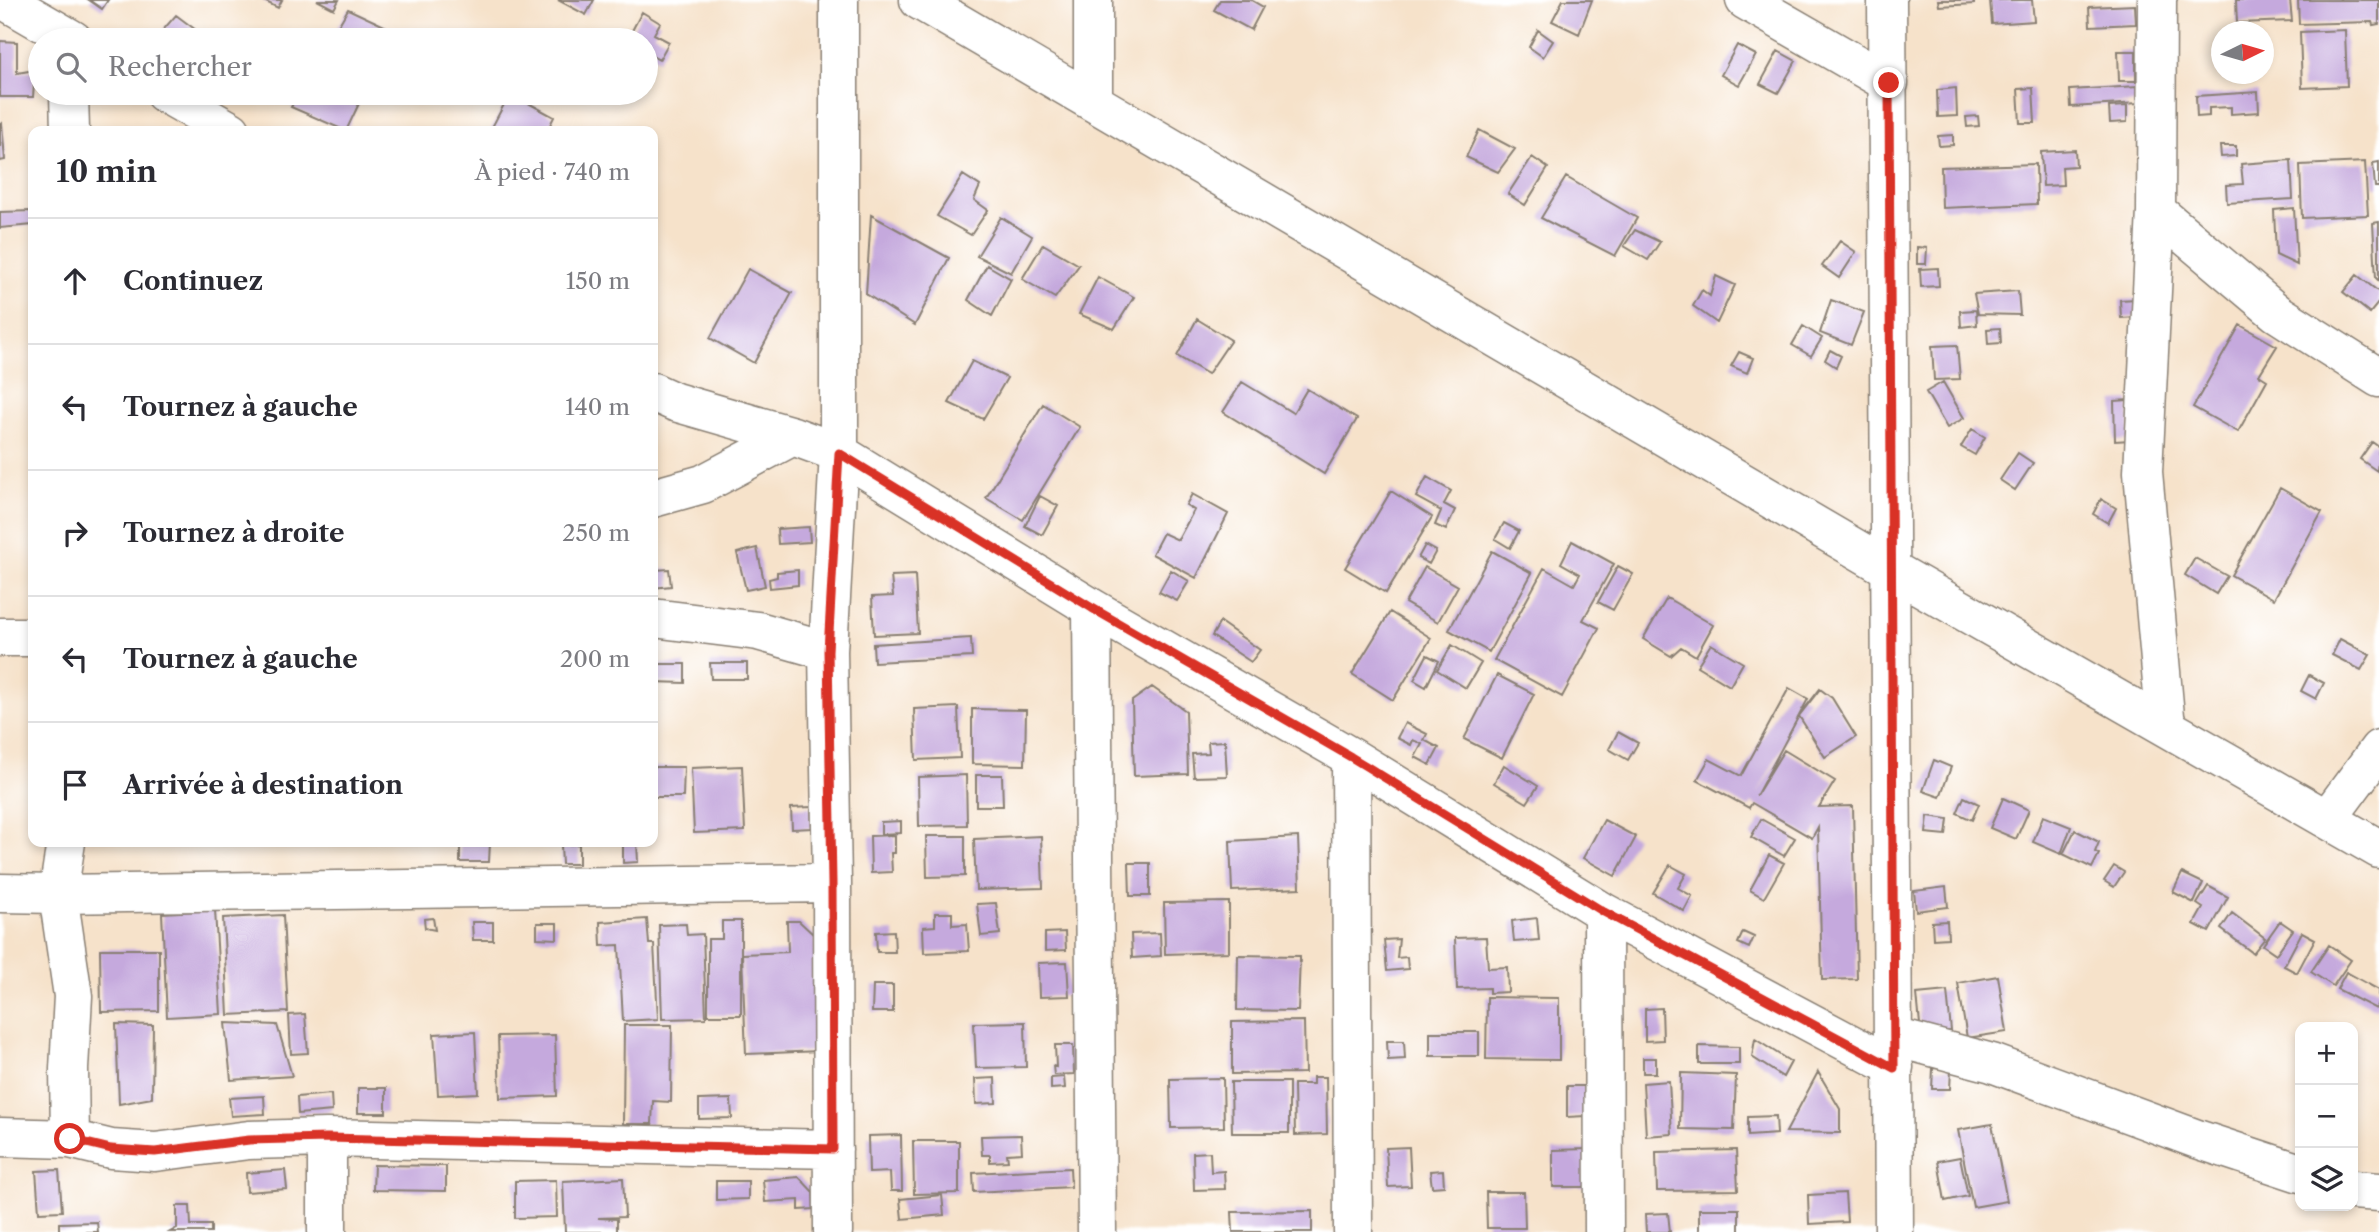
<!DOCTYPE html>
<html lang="fr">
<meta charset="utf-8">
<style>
:root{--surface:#fff;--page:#f2f2f3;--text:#2b2b33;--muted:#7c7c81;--line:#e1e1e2}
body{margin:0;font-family:"Libre Caslon Text",serif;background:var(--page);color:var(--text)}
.controls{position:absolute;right:21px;bottom:21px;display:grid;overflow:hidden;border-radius:14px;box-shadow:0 4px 10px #0003}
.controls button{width:63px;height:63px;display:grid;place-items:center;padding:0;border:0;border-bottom:2px solid var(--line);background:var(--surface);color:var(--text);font:35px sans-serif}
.compass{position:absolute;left:2211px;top:21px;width:63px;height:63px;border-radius:50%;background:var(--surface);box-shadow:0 4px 10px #0003;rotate:85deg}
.stop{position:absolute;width:21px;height:21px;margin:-16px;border:5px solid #d93025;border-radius:50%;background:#fff}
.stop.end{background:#d93025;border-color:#fff;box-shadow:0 2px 7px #0008}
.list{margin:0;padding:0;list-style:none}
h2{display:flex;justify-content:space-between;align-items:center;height:91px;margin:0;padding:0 28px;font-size:30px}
h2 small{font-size:23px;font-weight:400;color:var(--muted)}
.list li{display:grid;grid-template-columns:46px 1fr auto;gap:21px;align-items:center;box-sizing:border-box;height:126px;padding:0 28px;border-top:2px solid var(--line)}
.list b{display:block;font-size:26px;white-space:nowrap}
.list em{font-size:23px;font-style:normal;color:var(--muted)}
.icon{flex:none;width:38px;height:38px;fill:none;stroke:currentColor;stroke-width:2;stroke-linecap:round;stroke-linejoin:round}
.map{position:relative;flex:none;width:2379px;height:1232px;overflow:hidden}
.search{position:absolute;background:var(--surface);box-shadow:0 4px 10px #0003;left:28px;top:28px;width:630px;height:77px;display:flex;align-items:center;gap:18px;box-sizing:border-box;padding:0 24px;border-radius:38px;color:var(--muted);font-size:26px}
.panel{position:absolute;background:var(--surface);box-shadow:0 4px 10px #0003;left:28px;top:126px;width:630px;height:721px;border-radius:14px}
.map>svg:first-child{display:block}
.building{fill:#c5a9dd}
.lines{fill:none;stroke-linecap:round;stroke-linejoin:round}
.minor-casing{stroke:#897f73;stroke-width:41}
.minor{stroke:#fff;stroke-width:38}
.route{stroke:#d93025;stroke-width:9}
</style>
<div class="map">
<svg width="2379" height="1232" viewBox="0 0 2379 1232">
<rect width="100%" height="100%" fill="#fff"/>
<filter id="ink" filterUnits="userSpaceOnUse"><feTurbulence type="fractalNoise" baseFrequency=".0143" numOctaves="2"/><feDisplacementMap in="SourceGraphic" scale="14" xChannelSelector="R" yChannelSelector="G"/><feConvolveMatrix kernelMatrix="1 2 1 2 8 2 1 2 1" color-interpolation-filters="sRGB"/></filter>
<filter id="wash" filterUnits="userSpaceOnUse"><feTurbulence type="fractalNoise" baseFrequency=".00686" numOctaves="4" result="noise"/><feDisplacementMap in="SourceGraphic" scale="28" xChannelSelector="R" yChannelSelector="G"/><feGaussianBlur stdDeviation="1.57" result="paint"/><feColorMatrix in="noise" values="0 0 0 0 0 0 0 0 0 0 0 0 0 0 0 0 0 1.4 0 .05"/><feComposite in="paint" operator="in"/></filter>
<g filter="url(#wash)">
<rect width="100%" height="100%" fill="#f6e2ca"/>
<g id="blocks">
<path class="building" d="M89 0H108L102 9Z
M262 0H282L278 8Z
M317 0H339L334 9Z
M558 0H594L586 15Z
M1220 0H1251L1263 7 1251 30 1214 10Z
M1563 0H1592L1579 34 1552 21Z
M1938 0H1974V4L1939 6Z
M1990 0H2032L2034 21 1992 24Z
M2236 0H2290L2292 21 2237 23Z
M2298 0H2379V24L2373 25 2372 22 2299 24Z
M2135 5 2136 24 2090 26 2089 7Z
M348 9 393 30 388 40H330Z
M642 12 660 23 654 34 669 42 659 60 646 53V40H627Z
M176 15 196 30 185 40H176L163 30Z
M1538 30 1553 41 1543 57 1529 47Z
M2345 30 2347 86 2302 88 2300 32Z
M0 41 17 42V73L35 70 33 97H0Z
M1737 45 1756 55 1739 85 1721 75Z
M1778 51 1796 61 1778 93 1760 84Z
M2118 51H2136V81H2119Z
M2138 86 2139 103 2071 107 2070 90Z
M1956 88 1957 116 1938 117 1937 90Z
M2033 88 2035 123H2020L2018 89Z
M2258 92 2259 112 2231 114V107L2209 108V116L2197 117 2196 96Z
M299 93H364L346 131 291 107Z
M510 93 554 117 547 131H490Z
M2127 106V122L2110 123 2109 107Z
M1978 116 1979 126 1967 127 1966 117Z
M2 123 5 160 0 161V124Z
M1479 130 1515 149 1498 172 1466 157Z
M1953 135V145L1939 146 1938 136Z
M2220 146H2236V156L2221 157Z
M2075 150 2076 166 2062 167 2063 185 2043 186 2041 152Z
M1532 157 1548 168 1525 205 1508 194Z
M2291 160 2293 199 2227 203 2226 185 2243 184 2241 164Z
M2365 162 2368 215 2302 218 2300 165Z
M2379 162V187H2375L2373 163Z
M2036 164 2037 204 1942 208 1941 167Z
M963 175 980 186 974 200 988 210 971 235 937 216Z
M1566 177 1637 218 1615 256 1541 218Z
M2294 208 2297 265 2276 255 2274 210Z
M33 211V225L0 228V212Z
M871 215 949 258 915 325 866 294Z
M1001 217 1032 236 1011 273 977 256Z
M2379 222V281L2376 278 2373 223Z
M1635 230 1660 242 1648 260 1624 246Z
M1840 241 1856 252 1839 278 1822 266Z
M1043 244 1079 265 1055 298 1022 279Z
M1917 247 1927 248 1926 264H1917Z
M987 265 1011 279 992 316 968 300Z
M1938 268 1939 286 1921 287 1920 269Z
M748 269 792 293 754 363 710 338Z
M2357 275 2379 292V302L2370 313 2343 292Z
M1716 276 1735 285 1717 323 1693 306 1702 290 1710 296Z
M1098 277 1134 297 1114 329 1079 314Z
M2018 291 2020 315 1978 314 1974 294Z
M2136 299 2137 317 2121 318 2120 300Z
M1831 300 1864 312 1851 345 1820 333Z
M1976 310 1977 325 1961 327 1960 311Z
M1197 319 1231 340 1208 374 1177 356Z
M2240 325 2277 346 2259 375 2267 380 2238 432 2193 407Z
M1803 326 1822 338 1811 356 1792 345Z
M2000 328 2001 343 1988 344 1987 329Z
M1957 345 1960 379 1934 380 1932 346Z
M1830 350 1841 356 1836 367 1825 360Z
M1739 352 1753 358 1747 373 1731 366Z
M972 361 1007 378 983 419 949 403Z
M1242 382 1293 413 1307 389 1357 419 1324 474 1223 412Z
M1943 382 1964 418 1947 428 1926 392Z
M2129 400 2130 440 2115 441 2114 401Z
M1043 404 1080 427 1023 520 986 498Z
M1972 429 1985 437 1975 455 1961 447Z
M2372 442 2379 447 2377 471 2360 459Z
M2018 453 2033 463 2015 490 2000 480Z
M1427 477 1451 491 1444 504 1455 510 1446 530 1435 525 1441 511 1416 497Z
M2280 488 2322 512 2274 599 2231 575Z
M1391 491 1432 517 1386 593 1345 568Z
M1192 494 1228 514 1196 578 1152 554 1163 533 1178 540 1194 510 1186 505Z
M1040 496 1058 506 1042 535 1025 526Z
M2101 499 2116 508 2108 523 2093 514Z
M1504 523 1519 531 1510 548 1495 539Z
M809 527 810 542 778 544 777 529Z
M1572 541 1614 564 1583 620 1599 628 1562 697 1494 660 1544 568 1574 585 1580 574 1561 563Z
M1425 545 1436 551 1429 564 1418 558Z
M757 548 765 586 746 590 737 553Z
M1492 551 1532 573 1489 652 1449 630Z
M2195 558 2227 576 2216 594 2185 575Z
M653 565 655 570 669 569 671 586 653 588Z
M1618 566 1633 574 1613 610 1598 602Z
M1425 567 1458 586 1438 622 1405 603Z
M798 570V585L770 588 769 579 777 577V572Z
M1171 570 1189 581 1177 601 1159 592Z
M915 575 918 633 874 635 872 597 893 596 891 576Z
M1667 598 1713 625 1696 656 1681 647 1671 656 1643 639Z
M1390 612 1431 638 1393 700 1352 674Z
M1220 622 1260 650 1251 662 1212 636Z
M971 638 972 657 874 662 873 644Z
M2340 639 2370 655 2361 670 2332 655Z
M1711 644 1743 663 1730 686 1697 666Z
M1452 645 1481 663 1466 688 1437 670Z
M1427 655 1439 661 1426 687 1414 680Z
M710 663H747V679H711Z
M653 664H685V683L653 682Z
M1497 675 1534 694 1502 758 1464 739Z
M2309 675 2324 683 2316 699 2301 691Z
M1152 687 1186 711 1188 774 1134 776 1132 701Z
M1789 688 1808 699 1756 796 1784 750 1835 781 1819 807 1853 806 1857 979 1822 980 1818 827 1812 838 1752 803 1749 808 1697 780 1709 759 1741 776Z
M1820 689 1832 698 1856 737 1825 757 1799 716Z
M958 707 960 758 916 760 914 709Z
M972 709 1026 710 1025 765 972 764Z
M1405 723 1427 734 1424 740 1439 748 1430 765 1415 757 1422 744 1413 740 1411 745 1397 738Z
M1618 732 1638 743 1628 760 1609 749Z
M1225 741 1227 776 1194 777 1192 754 1209 753 1208 742Z
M1934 760 1951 767 1940 797 1923 791Z
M1504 765 1538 786 1527 803 1494 783Z
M742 766 745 831 694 833 691 768Z
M653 767H684L683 797H653Z
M966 775 967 825 919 826 918 777Z
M976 775H1002L1003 806H976Z
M1964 797 1979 804 1972 820 1957 813Z
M2003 798 2029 810 2016 839 1990 828Z
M811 807 812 828 792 829 791 808Z
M1928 816 1948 819 1946 835 1926 833Z
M2043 816 2071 827 2061 854 2033 842Z
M1761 819 1795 838 1784 856 1751 837Z
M1604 820 1636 837 1615 876 1583 858Z
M901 821V833L881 834V822Z
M2075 830 2099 842 2095 852 2099 854 2092 868 2063 854Z
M895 835V853H891L892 872 871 873 870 836Z
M926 836H965V876L927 877Z
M1041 836 1043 888 976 890 974 839Z
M1298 837 1300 888 1232 891 1230 841Z
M460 842H490L489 862H460Z
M623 842H637L638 862 623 863Z
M579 844V864H562L561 845Z
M1769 855 1784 863 1764 898 1750 890Z
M1129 863H1150V896H1130Z
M1670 865 1686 874 1678 888 1692 896 1684 911 1653 893Z
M2114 866 2124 872 2114 887 2104 881Z
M2182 873 2203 883 2194 903 2173 892Z
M2208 886 2228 897 2209 932 2194 924 2203 908 2197 904Z
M1946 887 1948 907 1916 911 1914 891Z
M1229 902V952L1165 954 1164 903Z
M996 903 1000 934 981 936 977 904Z
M215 910 221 1014 167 1017 162 913Z
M935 913H952V925L967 924 969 951 924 953 923 927 935 926Z
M2232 913 2265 938 2253 953 2221 929Z
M283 915 288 1012 228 1015 223 918Z
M433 918 435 930 425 928 424 919Z
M1537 918 1539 940 1514 942 1512 921Z
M647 919 649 944H654L658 1019 623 1021 619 945 601 946 600 922Z
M722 921H741V1015H708V939H722Z
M787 921H799L815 936 820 1051 746 1054 742 954 788 952Z
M1947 921 1948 938 1933 939 1932 922Z
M2280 921 2293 930 2276 954 2263 945Z
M472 922H493V940H473Z
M537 923H557V939L537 938Z
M686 924 687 935 703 934 706 1018 662 1019 659 925Z
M894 931 895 952H877L876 932Z
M1065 932 1066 950 1045 951V933Z
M1743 932 1754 937 1749 948 1738 943Z
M2302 932 2315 939 2297 973 2284 966Z
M1160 933 1161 956 1132 958 1131 934Z
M1486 937 1488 968 1507 967 1508 992 1489 993V988L1457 989 1455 938Z
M1399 939 1397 958 1407 957 1408 969 1387 971 1384 940Z
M2329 945 2351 960 2333 986 2311 972Z
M100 949H159V1011L101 1012Z
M1238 955 1300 956 1298 1011 1237 1010Z
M1067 962 1069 996 1039 997 1038 963Z
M2346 972 2379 990V1003L2376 1009 2337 989Z
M1998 976 2007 1032 1967 1038 1958 983Z
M873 985H893V1012H872Z
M1947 991 1951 1031 1921 1034 1917 994Z
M1487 997 1559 998V1060L1486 1059Z
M1662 1008 1663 1040 1645 1041V1009Z
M305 1014 308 1053 291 1054 289 1015Z
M1304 1021 1305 1073 1232 1074V1022Z
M1025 1022 1026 1067 976 1068 974 1023Z
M225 1023 277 1025 292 1076 231 1080Z
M116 1024 153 1025 152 1098 119 1104Z
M624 1025H672L671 1102 653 1101 652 1124H623Z
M475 1032 478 1093 438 1095 434 1034Z
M1430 1032H1479V1056H1430Z
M555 1035 557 1096 500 1098 498 1036Z
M1755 1039 1791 1062 1783 1077 1752 1057Z
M1387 1041H1404L1405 1059 1388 1060Z
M1055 1045H1073L1074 1074 1054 1075 1053 1066 1056 1067Z
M1699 1046 1739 1047V1064H1699Z
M1643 1058H1656V1073H1643Z
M1933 1068 1951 1069 1950 1089H1932Z
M1818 1072 1840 1109V1133L1786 1132Z
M1681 1073 1736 1075 1734 1130 1680 1129Z
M1064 1077 1065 1088 1051 1089V1078Z
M1313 1077H1326L1327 1134 1295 1135 1294 1084H1313Z
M995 1078 996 1103 976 1104 975 1079Z
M1223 1078 1224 1127 1171 1128 1170 1079Z
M1669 1081 1672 1134 1646 1136 1643 1083Z
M1231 1082H1289V1133H1232Z
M1567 1086H1585V1116L1567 1117Z
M358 1088H386V1113H358Z
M331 1094 332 1111 298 1114 297 1097Z
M264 1096 265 1114 231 1116 229 1098Z
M731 1099 732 1118 699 1119V1100Z
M1776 1116 1777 1134 1748 1136V1117Z
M1992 1124 2007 1201 1973 1207 1958 1130Z
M901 1135 902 1191H891L890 1172 869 1173 868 1136Z
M1021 1135 1022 1153 1007 1154 1008 1161 990 1162V1155H982L981 1136Z
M913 1141H959V1193L914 1194Z
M1409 1147 1411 1186 1388 1187 1386 1148Z
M1587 1149V1187H1553V1150Z
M1736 1150 1738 1190 1657 1191 1656 1152Z
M1210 1152 1211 1172 1224 1171 1225 1189 1194 1190 1193 1153Z
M1960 1157 1968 1196 1945 1201 1938 1161Z
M374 1165 446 1166V1191L373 1190Z
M1070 1168 1071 1187 974 1192 973 1173Z
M59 1170 62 1211 39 1212 36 1171Z
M285 1170 287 1189 247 1192 246 1173Z
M1443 1170 1444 1186 1432 1187 1430 1171Z
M799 1177 813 1192 814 1209 799 1210V1200L765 1202 763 1180Z
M623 1178 625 1217 598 1218 617 1219V1232H565L563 1181Z
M556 1180 557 1217 515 1218V1181Z
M716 1181H748V1199L716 1200Z
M1486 1192H1524L1525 1228H1487Z
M1845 1193 1847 1222 1809 1224 1808 1195Z
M942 1195 944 1215 902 1219 900 1199Z
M177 1206H190L191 1225H211V1232H170L177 1228Z
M1699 1209H1739V1232H1699Z
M1312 1211V1232H1233L1232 1212Z
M1668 1213 1670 1232H1646L1645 1214Z
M97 1222 98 1232H59V1223Z"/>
</g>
</g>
<g filter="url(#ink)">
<use href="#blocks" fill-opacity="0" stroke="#897f73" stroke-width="2"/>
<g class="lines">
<g class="minor-casing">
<path id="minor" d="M4 0 73 40
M919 0 1892 570 2379 849
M1093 0V101
M1745 0 1889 83
M1887 0 1894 1232
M2157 0 2156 211 2143 472 2166 727
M69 93 70 131
M164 93 231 131
M2156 211 2277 313 2379 378
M653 392 675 402 793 436 839 453 1092 608 1351 757 1603 912 1894 1067
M653 498 703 484 793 436
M1092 608 1097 1232
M653 618 758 631 828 651
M0 637H33
M1351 757 1353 1232
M2328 818 2379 749
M66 842 58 894 73 996 69 1069 70 1139
M0 893 58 894 832 883
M1603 912 1604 1232
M1894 1037 1992 1063 2197 1139 2300 1173
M0 1137 70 1139 111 1149 155 1152 249 1140 327 1138 833 1149
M327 1138V1232
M2353 1190 2379 1192
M833 1232 832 883 828 651 839 453V0"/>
</g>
<use href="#minor" class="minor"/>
</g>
</g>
<g class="lines" filter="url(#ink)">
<path class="route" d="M70 1139 111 1149 155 1152 249 1140 327 1138 833 1149 832 883 828 651 839 453 1092 608 1351 757 1604 912 1894 1068 1889 83"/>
</g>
</svg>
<div class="controls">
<button>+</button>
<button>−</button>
<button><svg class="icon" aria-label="layers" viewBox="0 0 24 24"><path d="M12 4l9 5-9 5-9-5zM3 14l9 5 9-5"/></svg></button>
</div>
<svg class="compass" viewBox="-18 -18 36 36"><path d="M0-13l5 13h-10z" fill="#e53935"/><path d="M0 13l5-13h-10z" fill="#7c7c81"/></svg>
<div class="stop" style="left:70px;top:1139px"></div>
<div class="stop end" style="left:1889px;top:83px"></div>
<div class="search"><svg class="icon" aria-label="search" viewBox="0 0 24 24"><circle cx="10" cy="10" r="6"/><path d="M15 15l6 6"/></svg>Rechercher</div>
<section class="panel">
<h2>10 min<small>À pied · 740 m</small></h2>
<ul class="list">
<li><svg class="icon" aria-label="ahead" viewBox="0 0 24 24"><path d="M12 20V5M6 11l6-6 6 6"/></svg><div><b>Continuez</b></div><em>150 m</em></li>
<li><svg class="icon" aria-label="left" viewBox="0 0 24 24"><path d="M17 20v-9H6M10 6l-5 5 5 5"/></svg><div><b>Tournez à gauche</b></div><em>140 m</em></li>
<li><svg class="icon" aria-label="right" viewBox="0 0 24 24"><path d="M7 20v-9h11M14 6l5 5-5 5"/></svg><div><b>Tournez à droite</b></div><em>250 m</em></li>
<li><svg class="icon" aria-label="left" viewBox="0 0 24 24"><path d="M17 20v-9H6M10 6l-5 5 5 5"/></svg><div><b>Tournez à gauche</b></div><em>200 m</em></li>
<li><svg class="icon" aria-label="arrive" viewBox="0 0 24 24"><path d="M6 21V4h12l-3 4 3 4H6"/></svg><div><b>Arrivée à destination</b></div></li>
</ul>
</section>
</div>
